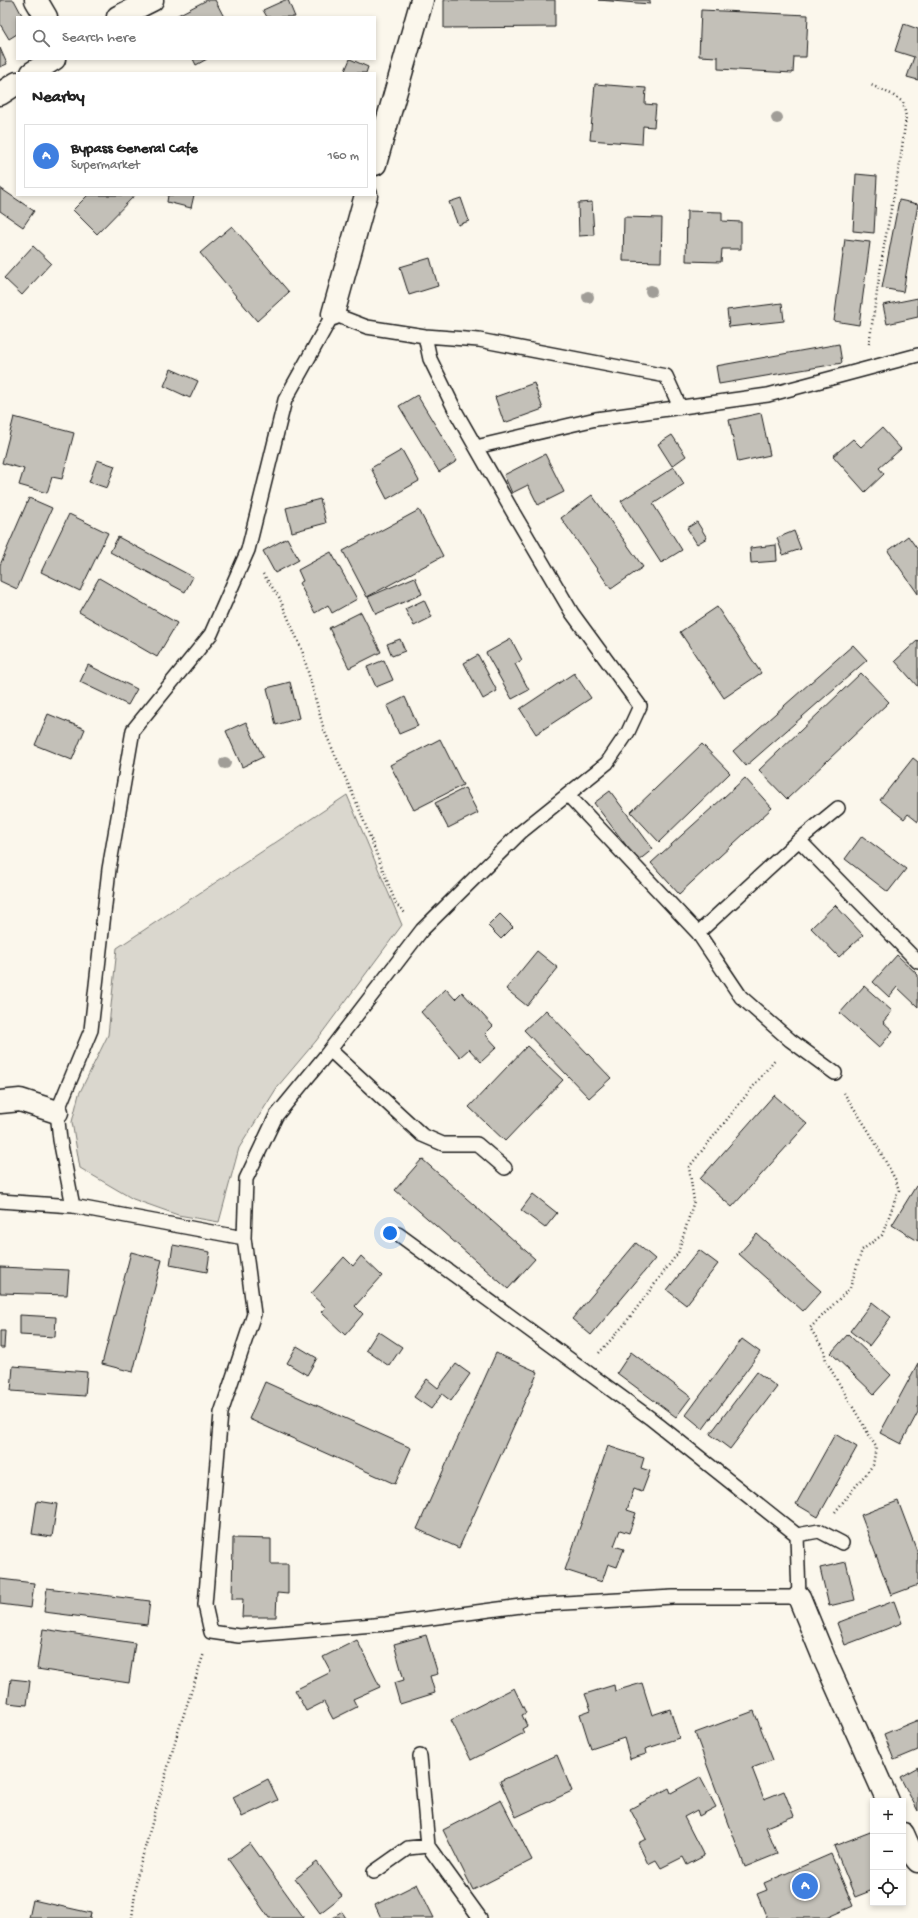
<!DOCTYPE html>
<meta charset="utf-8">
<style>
:root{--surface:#fff;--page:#f2f2f2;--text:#222;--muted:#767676;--line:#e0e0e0;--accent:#0b8043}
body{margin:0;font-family:"Gochi Hand",sans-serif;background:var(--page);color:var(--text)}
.controls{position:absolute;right:12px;bottom:12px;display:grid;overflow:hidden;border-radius:0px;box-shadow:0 2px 6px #0003}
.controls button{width:36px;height:36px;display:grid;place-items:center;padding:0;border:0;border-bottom:1px solid var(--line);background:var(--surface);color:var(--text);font:20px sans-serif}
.you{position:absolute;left:390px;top:1233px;width:14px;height:14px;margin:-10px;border:3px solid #fff;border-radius:50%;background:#1a73e8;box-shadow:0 0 0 6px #1a73e833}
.badge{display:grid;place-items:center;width:26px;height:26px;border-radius:50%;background:var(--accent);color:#fff;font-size:13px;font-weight:700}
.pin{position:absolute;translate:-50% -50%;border:2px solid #fff;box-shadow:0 1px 4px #0006}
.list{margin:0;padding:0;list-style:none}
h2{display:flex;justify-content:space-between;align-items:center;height:52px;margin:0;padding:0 16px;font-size:17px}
h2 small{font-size:13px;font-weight:400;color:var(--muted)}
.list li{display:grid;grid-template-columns:26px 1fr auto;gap:12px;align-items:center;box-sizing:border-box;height:64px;margin:0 8px 8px;padding:0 8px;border:1px solid var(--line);border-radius:0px}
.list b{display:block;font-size:15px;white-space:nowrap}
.list p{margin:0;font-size:13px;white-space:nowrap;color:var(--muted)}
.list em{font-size:13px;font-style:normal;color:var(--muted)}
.icon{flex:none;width:22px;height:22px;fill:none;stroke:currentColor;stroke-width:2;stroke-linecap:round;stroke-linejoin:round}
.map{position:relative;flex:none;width:918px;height:1918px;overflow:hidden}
.search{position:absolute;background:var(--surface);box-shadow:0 2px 6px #0003;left:16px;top:16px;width:360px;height:44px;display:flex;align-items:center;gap:10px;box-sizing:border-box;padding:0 14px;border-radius:0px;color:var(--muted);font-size:15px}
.panel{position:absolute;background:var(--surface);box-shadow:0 2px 6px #0003;left:16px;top:72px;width:360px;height:124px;border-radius:0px}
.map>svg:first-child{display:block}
.green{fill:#dad7ce;stroke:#7b7a75}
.building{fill:#c3c0b8;stroke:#1c1c1c}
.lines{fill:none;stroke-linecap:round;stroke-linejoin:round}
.service-casing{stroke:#1c1c1c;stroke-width:16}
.minor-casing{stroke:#1c1c1c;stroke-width:25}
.path{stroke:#1c1c1c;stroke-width:2.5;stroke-dasharray:1 3;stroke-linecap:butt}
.service{stroke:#fbf7ec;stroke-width:13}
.minor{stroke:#fbf7ec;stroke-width:22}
.tree{fill:#a09d97}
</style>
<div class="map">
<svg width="918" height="1918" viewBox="0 0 918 1918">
<rect width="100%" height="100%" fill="#fbf7ec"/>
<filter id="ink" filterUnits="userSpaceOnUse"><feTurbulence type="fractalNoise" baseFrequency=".025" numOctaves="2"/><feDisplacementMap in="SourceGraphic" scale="8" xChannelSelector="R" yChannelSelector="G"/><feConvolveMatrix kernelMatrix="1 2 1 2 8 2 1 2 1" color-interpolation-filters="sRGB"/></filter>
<g filter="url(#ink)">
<path class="green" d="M347 795 402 925 316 1041 278 1086 239 1148 219 1222 178 1215 133 1199 80 1168 72 1122 79 1094 108 1035 117 948Z"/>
<path class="building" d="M0 0H14L23 17H17V34L9 39 0 24Z
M207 0H215L224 17H174Z
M285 0H288L295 17H267L263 10Z
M444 0H555V27L444 28Z
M598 0H650V4Z
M701 10 808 15 806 57H794L793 73 718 69V57L699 56Z
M904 24 918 29V80L907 77 914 57 895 51Z
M0 48 7 64 0 67Z
M193 59H207L196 65Z
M350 59 368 67 366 73H344Z
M595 84 646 88 645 104 656 105 654 127 643 126 642 144 590 140Z
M856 174 877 176 874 233 853 231Z
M0 188 34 211 23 227 0 211Z
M88 195H135L97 234 73 210Z
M168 195H194L191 208 167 202Z
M461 198 469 221 458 225 449 202Z
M899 200 918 204 903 292 882 288Z
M592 202 594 235 579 236 578 203Z
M687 211 722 212V221L741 222V249H722L721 262 686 261Z
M624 217 662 218 661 262 623 261Z
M232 226 289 292 257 321 200 253Z
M845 239 870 242 859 325 834 321Z
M33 246 51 263 22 295 4 278Z
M430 258 438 286 409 295 400 267Z
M918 298V317L887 324 883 305Z
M782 303 784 321 729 327 727 310Z
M839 344 842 363 719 384 716 366Z
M171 369 198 381 190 398 164 386Z
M534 383 543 409 504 423 495 397Z
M417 395 457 461 439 472 399 406Z
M761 413 770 455 738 462 729 420Z
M14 417 74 433 62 479 52 477 47 493 19 485 24 469 2 463Z
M882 428 901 449 879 468 884 474 865 492 833 456 853 439 861 447Z
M672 435 686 456 672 466 658 444Z
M402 450 419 481 387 499 371 468Z
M545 454 564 492 538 505 528 485 512 493 504 475Z
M97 460 115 466 107 488 89 482Z
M674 467 684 484 653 504 682 550 661 563 621 501Z
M592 495 643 567 611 589 561 518Z
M29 498 52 508 17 589 0 581V565Z
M320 499 326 523 292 532 286 508Z
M419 510 443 556 367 597 343 551Z
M69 514 108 533 80 591 41 572Z
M697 522 707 538 697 544 687 528Z
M794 531 801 549 783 555 777 538Z
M908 536 918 550V594L888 551Z
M118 537 193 577 185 592 110 552Z
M287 538 299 560 275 573 263 551Z
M776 545 777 561 751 563 750 548Z
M331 552 357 599 332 613 328 605 315 613 299 583 303 581 298 570Z
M415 577 422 594 376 614 368 597Z
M99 578 177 623 157 657 79 612Z
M424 600 432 617 414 626 405 609Z
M717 607 761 673 724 698 680 632Z
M361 612 381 652 349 668 329 628Z
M400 639 405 651 392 656 387 644Z
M511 639 522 660 515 664 529 690 512 699 486 653Z
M918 640V687L895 661Z
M853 645 867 660 746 766 733 751Z
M478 655 497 691 483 699 464 663Z
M384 660 393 680 376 687 367 667Z
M88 665 137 689 128 705 80 682Z
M574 673 591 698 536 734 520 709Z
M861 673 889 702 787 799 759 770Z
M290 682 299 718 276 725 267 688Z
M405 697 418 726 399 734 387 706Z
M48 714 85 729 72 760 35 745Z
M246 722 263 757 242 767 226 731Z
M440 739 463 785 414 810 390 765Z
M702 744 730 773 659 842 631 812Z
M913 758 918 762V822L908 814 904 819 880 800Z
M745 778 772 808 679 894 651 863Z
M465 788 478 813 448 828 435 803Z
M610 791 653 849 638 861 594 803Z
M862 836 906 869 888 892 845 859Z
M835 905 863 935 839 957 811 928Z
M500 914 513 927 501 939 488 926Z
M537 951 558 968 527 1006 506 989Z
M897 955 918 975V1007L897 987 889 997 873 982Z
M864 986 892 1011 883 1022 893 1031 879 1048 840 1013Z
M446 989 455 999 462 992 493 1026 485 1034 497 1047 481 1062 469 1049 460 1057 421 1012Z
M546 1010 611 1078 589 1098 524 1030Z
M527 1046 563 1080 505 1141 469 1107Z
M774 1095 807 1124 732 1207 700 1179Z
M422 1159 535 1259 508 1289 395 1190Z
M916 1186 918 1187V1241L892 1225Z
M533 1194 557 1213 545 1228 521 1210Z
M757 1234 821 1291 803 1311 739 1254Z
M636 1243 655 1259 591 1335 572 1319Z
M173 1245 210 1252 207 1272 170 1265Z
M699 1250 718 1264 686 1305 667 1290Z
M131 1252 162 1260 133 1372 102 1364Z
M361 1256 382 1276 355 1306 363 1314 345 1335 321 1312 326 1308 311 1294 344 1257 353 1266Z
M0 1267 69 1270 67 1295 0 1293Z
M872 1302 891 1317 869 1346 850 1331Z
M20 1315 56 1317 55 1337 20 1335Z
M0 1331H5L4 1348H0Z
M378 1331 402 1347 389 1366 366 1350Z
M848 1334 891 1375 874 1394 831 1353Z
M742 1339 760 1352 703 1429 686 1415Z
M297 1346 317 1358 307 1375 287 1363Z
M631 1352 691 1397 676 1417 617 1373Z
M496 1353 538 1372 459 1548 417 1529Z
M918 1363V1412L901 1444 880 1433Z
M456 1364 470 1374 451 1401 442 1394 431 1409 414 1397 427 1379 438 1388Z
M13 1366 87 1372 85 1396 11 1391Z
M757 1372 777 1387 730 1449 710 1434Z
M265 1382 411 1448 395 1484 249 1419Z
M835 1434 857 1447 818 1517 796 1504Z
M608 1446 644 1458 641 1468 650 1471 642 1492 634 1489 627 1510 636 1513 629 1533 620 1530 614 1546 624 1549 617 1567 608 1564 602 1582 565 1570Z
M37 1501 57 1504 52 1537 32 1534Z
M898 1501 918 1554V1585L891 1595 861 1515Z
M233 1538 271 1539V1564H288V1594L277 1593 276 1617H242L243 1599H232Z
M846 1562 855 1600 829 1606 820 1568Z
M0 1579 34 1583 31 1608 0 1604Z
M47 1588 150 1601 147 1625 44 1612Z
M894 1601 902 1623 845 1645 837 1623Z
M43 1629 135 1643 129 1683 37 1669Z
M426 1635 438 1674 430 1676 435 1693 400 1704 394 1683 404 1680 394 1644Z
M357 1640 380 1687 353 1699 357 1707 333 1719 324 1702 306 1711 295 1690 331 1672 323 1657Z
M11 1679 30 1681 27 1705 8 1703Z
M642 1683 652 1715 670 1709 679 1738 645 1749 646 1754 630 1759 624 1738 591 1749 580 1714 591 1710 585 1694 614 1685 615 1691Z
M514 1688 526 1713 522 1715 527 1726 522 1729 524 1733 471 1760 451 1720Z
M754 1711 773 1760 752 1768 764 1799 784 1791 794 1816 766 1827 777 1854 745 1867 695 1733Z
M918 1720V1750L894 1760 884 1734Z
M557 1755 572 1791 516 1817 500 1781Z
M918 1767V1811L900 1777Z
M700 1777 716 1807 699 1816 697 1810 684 1817 704 1856 687 1865 683 1857 661 1868 656 1860 648 1864 638 1843 646 1839 630 1809 669 1788 671 1793Z
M268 1779 278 1800 242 1817 233 1797Z
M501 1800 532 1860 473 1890 443 1830Z
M873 1831V1890L855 1897 834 1846Z
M250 1843 304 1918H269L228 1859Z
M831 1854 853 1906 826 1918H767L757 1894 767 1890 764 1883Z
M317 1862 342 1896 320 1913 295 1879Z
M417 1884 434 1918H381L375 1905Z
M33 1900 91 1913 90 1918H29Z
M342 1912 346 1918H333Z"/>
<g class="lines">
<g class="service-casing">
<path id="service" d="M476 447 596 419 768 395 918 355
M568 795 698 933 799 840 838 808
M799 840 918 962
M698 933 741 997 790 1040 835 1073
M330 1050 422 1135 443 1144H477L505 1168
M0 1201 73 1206
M398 1234 650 1418 797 1535 799 1597H673L528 1605 386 1624 239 1636 211 1632 205 1605 221 1413 254 1314 244 1238 246 1179 276 1116 326 1055 422 930 521 832 607 763 628 732 640 706 572 613 514 514 457 414 430 359 425 336
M244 1238 73 1206 60 1140 57 1112 91 1030 109 869 133 730 211 634 248 550 285 400 333 314 367 327 425 336 479 340 666 376 680 407
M797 1535 819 1531 842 1543
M420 1756 428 1846 480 1918
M374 1872 408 1848 428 1846"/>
</g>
<g class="minor-casing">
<path id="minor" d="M36 0 46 17
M118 17 152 0
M32 73 54 59
M0 94 17 83
M375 164 422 0
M333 314 366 195
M0 1102 20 1100 57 1112
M799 1597 824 1658 888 1801
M903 1834 911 1852 918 1861"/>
</g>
<path class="path" d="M869 344 884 246 900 163 906 117 903 102 891 94 871 85
M263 574 279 597 302 650 324 730 358 806 396 904 406 914
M599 1353 624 1325 678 1253 694 1201 689 1167 776 1058
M835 1512 873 1465 876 1447 826 1361 824 1350 810 1328 850 1288 862 1250 882 1235 899 1190 895 1179 870 1133 844 1093
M132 1918 137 1876 177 1735 204 1653"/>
<use href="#service" class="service"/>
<use href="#minor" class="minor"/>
</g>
<g class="tree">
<circle cx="777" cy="118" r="6"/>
<circle cx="651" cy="291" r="6"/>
<circle cx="588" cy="297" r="6"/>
<circle cx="225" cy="763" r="6"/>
</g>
</g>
</svg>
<div class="controls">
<button>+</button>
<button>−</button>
<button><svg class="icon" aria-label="locate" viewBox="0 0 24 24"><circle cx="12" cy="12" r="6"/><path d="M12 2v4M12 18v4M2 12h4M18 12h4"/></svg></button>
</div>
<div class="you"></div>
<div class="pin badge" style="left:805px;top:1886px;background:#3f7fe0">A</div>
<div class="search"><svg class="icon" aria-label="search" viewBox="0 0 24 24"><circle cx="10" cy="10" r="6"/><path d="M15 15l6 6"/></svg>Search here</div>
<section class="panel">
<h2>Nearby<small></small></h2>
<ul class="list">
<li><span class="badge" style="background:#3f7fe0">A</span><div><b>Bypass General Cafe</b><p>Supermarket</p></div><em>160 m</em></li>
</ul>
</section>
</div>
